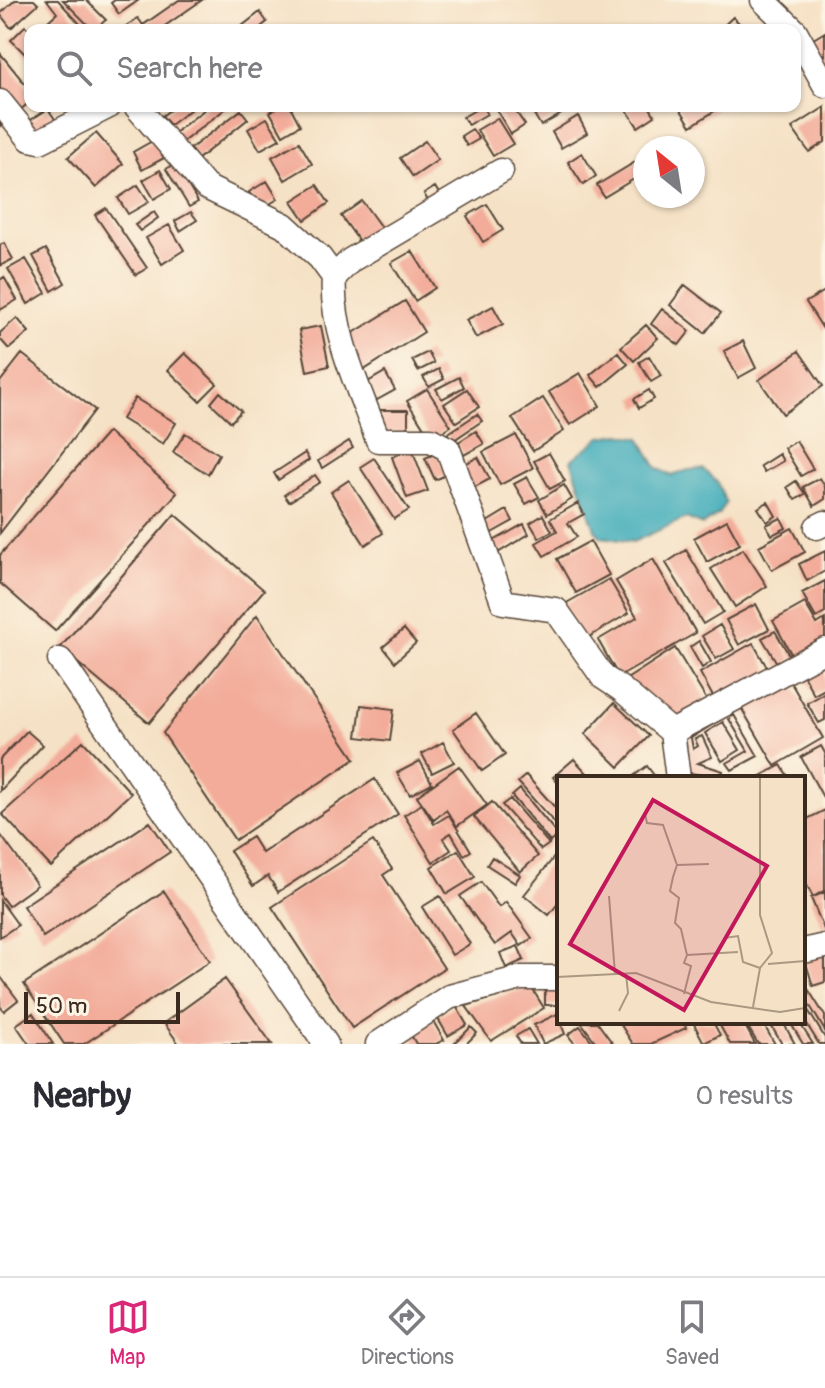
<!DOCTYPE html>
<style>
:root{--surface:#fff;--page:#f2f2f3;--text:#2b2b33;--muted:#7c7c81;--line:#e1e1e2;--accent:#db2777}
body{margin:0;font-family:Pangolin,sans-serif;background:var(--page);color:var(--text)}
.compass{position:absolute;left:633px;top:136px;width:72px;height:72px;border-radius:50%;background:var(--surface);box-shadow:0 2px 6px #0004;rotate:330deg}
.scale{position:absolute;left:24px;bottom:20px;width:156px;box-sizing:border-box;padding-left:8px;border:4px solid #3b2a1e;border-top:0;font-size:22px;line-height:28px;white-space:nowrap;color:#3b2a1e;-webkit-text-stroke:6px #fcf5e5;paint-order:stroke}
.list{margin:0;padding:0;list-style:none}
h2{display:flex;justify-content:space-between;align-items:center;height:104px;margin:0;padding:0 32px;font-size:34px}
h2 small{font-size:26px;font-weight:400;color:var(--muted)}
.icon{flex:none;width:44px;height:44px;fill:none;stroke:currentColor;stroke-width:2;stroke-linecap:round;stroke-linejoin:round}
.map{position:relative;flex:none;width:825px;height:1044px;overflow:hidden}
.search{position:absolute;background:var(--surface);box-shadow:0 2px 6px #0004;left:24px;right:24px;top:24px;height:88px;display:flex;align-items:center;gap:20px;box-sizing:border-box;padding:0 28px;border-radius:16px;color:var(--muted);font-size:30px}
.sheet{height:232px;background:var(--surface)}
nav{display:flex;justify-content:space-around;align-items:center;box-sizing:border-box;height:112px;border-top:2px solid var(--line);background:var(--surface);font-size:22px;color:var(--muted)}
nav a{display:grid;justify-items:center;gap:4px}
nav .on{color:var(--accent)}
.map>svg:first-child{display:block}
.water{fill:#3cabba;stroke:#3c6a6c;stroke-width:2}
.building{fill:#f3ac9a}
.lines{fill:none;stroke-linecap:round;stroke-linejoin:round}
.minor-casing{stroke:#574537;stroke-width:27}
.minor{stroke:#fff;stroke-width:24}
.inset-road{fill:none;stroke:#ab9882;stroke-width:2}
.view{fill:#c2185b;fill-opacity:0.15;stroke:#c2185b;stroke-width:4}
.inset-edge{fill:none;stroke:#3b2a1e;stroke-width:4}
</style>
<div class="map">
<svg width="825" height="1044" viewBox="0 0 825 1044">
<rect width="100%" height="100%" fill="#fcf5e5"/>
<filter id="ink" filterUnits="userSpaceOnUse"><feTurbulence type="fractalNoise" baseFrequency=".0125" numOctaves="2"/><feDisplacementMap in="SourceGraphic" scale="16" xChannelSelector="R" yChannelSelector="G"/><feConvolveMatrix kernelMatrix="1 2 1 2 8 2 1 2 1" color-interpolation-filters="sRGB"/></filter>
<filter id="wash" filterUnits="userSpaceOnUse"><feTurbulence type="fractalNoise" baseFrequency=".006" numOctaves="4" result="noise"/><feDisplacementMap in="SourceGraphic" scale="32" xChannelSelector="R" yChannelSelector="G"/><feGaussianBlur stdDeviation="1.8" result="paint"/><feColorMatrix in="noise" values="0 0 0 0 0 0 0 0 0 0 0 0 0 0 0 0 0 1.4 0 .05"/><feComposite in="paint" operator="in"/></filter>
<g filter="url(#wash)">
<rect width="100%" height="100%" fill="#f5e1c5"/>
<path class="water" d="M620 434 640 438 657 468 672 476 688 470 703 469 717 482 726 503 719 514 703 525 686 518 633 542 601 537 595 530 571 460 601 437Z"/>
<g id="blocks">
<path class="building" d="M15 0H34L38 4 11 28 0 14Z
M47 0H58L80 24 74 30H38L57 13Z
M63 0H86L106 20 93 30Z
M115 0H139L119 14 111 3Z
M179 0H202L159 30H129L126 26 138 18 143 25Z
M260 12 267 22 257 30H237Z
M733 17 746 30H719Z
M25 26 30 30V59L11 40Z
M825 32V56L820 59 810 41Z
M0 53 30 90V102L0 126Z
M175 106H195L170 125 162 116Z
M209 106H229L180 144 173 134Z
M280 106H290L300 125 283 135 270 112Z
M482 106 487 114 468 125 463 117Z
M505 106H512L525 125 511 134 497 111Z
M529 106H575L541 126Z
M633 106H649L655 116 638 127 627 110Z
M681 106H713L716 110 691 126 679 107Z
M825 107V142L809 152 792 128Z
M48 109 59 125 39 138 29 121Z
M241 110 248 119 198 159 190 149Z
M578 116 587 133 561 148 552 132Z
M267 118 280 139 260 150 248 129Z
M497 118 513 144 493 156 477 130Z
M472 129 479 139 467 146 461 136Z
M96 133 123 164 96 188 68 157Z
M154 140 164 158 142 170 133 152Z
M425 141 438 160 413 177 400 158Z
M299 142 312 164 285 180 272 157Z
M582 153 596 176 583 185 568 162Z
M637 161 644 173 604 197 597 185Z
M175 164 198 202 189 207 166 169Z
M160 170 171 189 154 199 143 180Z
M267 181 278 199 259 210 249 192Z
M138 185 149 202 128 214 118 198Z
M317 185 329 203 305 220 292 201Z
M435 187 441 197 430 204 424 194Z
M362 201 385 233 364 248 341 216Z
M487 204 503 230 483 242 467 216Z
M106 208 147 268 136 275 95 215Z
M154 212 158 218 140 231 135 225Z
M191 212 197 220 180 231 175 221Z
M169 225 184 250 162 264 146 238Z
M4 243 13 259 0 266V245Z
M46 249 65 283 52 291 33 256Z
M412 251 435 288 415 301 391 263Z
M26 259 46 293 28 304 8 269Z
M4 277 17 300 0 310V280Z
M685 285 721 313 705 333 670 305Z
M825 291V332L806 302Z
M405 301 424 332 361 372 342 340Z
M493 306 503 324 476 338 466 320Z
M662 309 690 331 679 345 651 324Z
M17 318 29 332 9 349 0 339V333Z
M646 325 658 338 634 361 621 347Z
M321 326 329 366 307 371 299 330Z
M743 341 756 368 738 378 724 351Z
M799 351 823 386 783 414 759 380Z
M428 352 434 363 418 371 412 360Z
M618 352 628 364 600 387 590 375Z
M185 353 217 384 200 401 168 370Z
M22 354 95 410 0 533V382Z
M649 356 661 376 651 382 639 362Z
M439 369 444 379 429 387 423 377Z
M385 372 395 390 359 410 349 393Z
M580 373 600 406 570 425 549 392Z
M459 377 464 387 442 399 436 389Z
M427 389 451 426 431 439 407 401Z
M467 389 479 407 456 422 444 404Z
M649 390 654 399 639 408 634 399Z
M220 392 241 411 231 422 211 403Z
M135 398 176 423 163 444 122 419Z
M543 398 564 431 533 451 512 418Z
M380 410H408V432H381Z
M477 414 482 421 451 442 447 434Z
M476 431 484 444 464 455 457 443Z
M108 432 177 493 55 631 0 583V555Z
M185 433 219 454 208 474 173 452Z
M516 435 533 468 500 485 483 452Z
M349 441 353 448 322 468 318 461Z
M796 441 813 469 801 476 784 448Z
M412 449 428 491 407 498 392 457Z
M305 453 309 460 278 480 274 473Z
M437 453 446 475 435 480 425 458Z
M549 453 565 481 550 489 534 461Z
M779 454 783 461 764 472 760 466Z
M478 457 490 479 471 489 459 467Z
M374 458 409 510 394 519 360 467Z
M315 475 320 482 289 502 284 495Z
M527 477 539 497 526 504 514 484Z
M820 478 825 487V499L814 506 803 487Z
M349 480 383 533 365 545 331 492Z
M796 481 805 494 795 500 787 487Z
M564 485 572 499 547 514 539 500Z
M768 502 776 516 767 522 758 508Z
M578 503 584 514 568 523 577 537 544 556 536 543 557 531 550 519Z
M507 510 513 521 488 535 482 525Z
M175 514 264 590 149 723 60 648Z
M543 515 552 531 539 538 530 523Z
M781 518 786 528 772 535 766 525Z
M727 520 740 544 707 562 694 538Z
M524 524 529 534 496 554 490 543Z
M792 528 805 552 772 570 759 546Z
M590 541 609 575 576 593 557 559Z
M743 549 767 586 735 607 711 569Z
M686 550 723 612 703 624 666 563Z
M825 551V571L807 581 799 564Z
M653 559 696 633 619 677 598 640 637 617 616 581Z
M609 579 629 613 584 640 563 605Z
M825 581V613L816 618 802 593Z
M805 603 817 624 825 619V649L794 659 773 621Z
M756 604 769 629 739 645 726 620Z
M257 615 355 759 235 840 163 733Z
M720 625 734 649 716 659 702 636Z
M404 629 416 643 395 662 383 647Z
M775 631 792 660 780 668 762 638Z
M699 641 711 662 702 668 690 647Z
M753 643 771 674 717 704 700 673Z
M675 648 711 707 676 729 622 682Z
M825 655V689L814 695 800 669Z
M787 676 823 738 775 766 739 704Z
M825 693V720L819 723 807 703Z
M614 703 649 736 619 767 585 734Z
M361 705 394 709 390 741 357 737Z
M736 710 691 738 693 749 698 746 695 739 702 736 712 757 698 763 723 771 721 778 684 772 678 734Z
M476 713 505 755 482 771 453 729Z
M734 715 758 756 732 770 727 763 748 751 729 719Z
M723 722 740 750 722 761 705 733Z
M27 731 43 745 0 791V759Z
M83 741 131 793 51 867 2 814Z
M443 742 454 762 432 773 422 754Z
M821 746 825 753V801L801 757Z
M574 759 587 773 582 778H559V784L553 777Z
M420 761 432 783 410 795 397 773Z
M781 765 789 778H757Z
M459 766 487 805 457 826 446 810 434 820 417 796Z
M647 766 656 778H631Z
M526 775 559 812V828L518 782Z
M375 779 398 814 278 892 268 876 253 886 230 851 252 837 262 853Z
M520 789 558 835 550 842 512 796Z
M510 799 549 844 541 850 502 805Z
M492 802 538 856 520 872 474 817Z
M422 804 434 824 449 815 471 851 464 855 451 833 443 838 451 850 433 862 404 815Z
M825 810V890L813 897 803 878V821Z
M150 822 170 852 43 937 23 906Z
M0 834 37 885 8 906 0 895Z
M373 841 392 869 383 875 444 968 352 1028 272 907Z
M458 850 475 877 447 894 431 867Z
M559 851V902L549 915 524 895Z
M492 857 520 875 515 883 487 865Z
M481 882 499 907 506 902 532 938 521 946 512 933 495 945 460 896Z
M164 891 210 961 84 1044H64L24 984Z
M825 892V932L811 898Z
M440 896 470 944 452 955 422 907Z
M0 900 18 925 0 937Z
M518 946 524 960 506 968 500 953Z
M825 953V982L813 986 805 960Z
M0 976 18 1000 4 1011 0 1006Z
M225 979 272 1044H179L164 1023Z
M545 985 559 986V1005H545Z
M531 987 544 1008 491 1041 466 1006Z
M808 989 825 1016V1031L803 994Z
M803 1002 825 1038V1044H819L803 1018Z
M456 1006 467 1025 448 1036 437 1017Z
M33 1013 53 1044H29L16 1025Z
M557 1014 565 1034 543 1044 534 1025Z
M433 1021 444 1040 436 1044H416L410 1033Z
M581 1022H597L613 1044H597Z
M619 1022H684L686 1028 651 1044H633Z
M693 1022H713L720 1035 704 1043Z
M718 1022H743L755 1044H730Z
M745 1022H762L775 1044H758Z
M769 1022H783L795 1044H782Z
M790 1022H799L813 1044H803Z
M580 1026 594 1044H575L568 1035Z
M471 1027 477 1033 466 1044H454Z
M528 1029 537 1044H521L516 1036Z"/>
</g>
</g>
<g filter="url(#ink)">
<use href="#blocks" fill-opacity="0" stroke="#574537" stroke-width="2"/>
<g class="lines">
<g class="minor-casing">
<path id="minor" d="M763 0 794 30
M795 31 825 85
M0 102 30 139 40 141 109 106
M136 106 206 187 284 225 320 258 334 277
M501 171 351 260 334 277C330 330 360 391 378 440H431L448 449 503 602 556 610 603 677 621 689 672 732 678 778
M817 527 825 523
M60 660 326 1044
M672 732 825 650
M803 951 825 946
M378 1044 449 997 521 978H559"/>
</g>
<use href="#minor" class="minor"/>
</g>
</g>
<g transform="translate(557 776)">
<rect width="248" height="248" fill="#f5e1c5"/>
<path class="inset-road" d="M88 38 90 47 106 49 120 89M52 120 58 198M167 162 181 160 186 186 203 192M130 179 181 176M211 188 248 185M0 201 79 197 154 226 223 236 248 232M127 218 134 190 127 187 130 179 124 153 118 147 122 122 113 115 116 101 120 89 152 88M196 231 203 192 215 177 203 139V1M62 235 71 217 69 198"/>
<path class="view" d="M96 24 210 90 127 234 13 168Z"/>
<rect width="248" height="248" class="inset-edge"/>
</g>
</svg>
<svg class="compass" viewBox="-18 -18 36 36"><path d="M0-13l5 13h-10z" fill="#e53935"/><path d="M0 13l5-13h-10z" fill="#7c7c81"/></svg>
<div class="scale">50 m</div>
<div class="search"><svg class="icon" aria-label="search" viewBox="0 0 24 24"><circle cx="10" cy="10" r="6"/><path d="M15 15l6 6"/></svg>Search here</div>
</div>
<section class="sheet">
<h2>Nearby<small>0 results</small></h2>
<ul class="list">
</ul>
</section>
<nav>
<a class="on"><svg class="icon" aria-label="map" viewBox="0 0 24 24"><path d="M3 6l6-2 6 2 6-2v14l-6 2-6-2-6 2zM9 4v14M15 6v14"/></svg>Map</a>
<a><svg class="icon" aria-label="directions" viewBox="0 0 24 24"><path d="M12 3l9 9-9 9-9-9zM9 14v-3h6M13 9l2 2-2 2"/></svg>Directions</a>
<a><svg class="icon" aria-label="saved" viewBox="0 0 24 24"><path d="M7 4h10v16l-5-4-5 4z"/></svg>Saved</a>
</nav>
